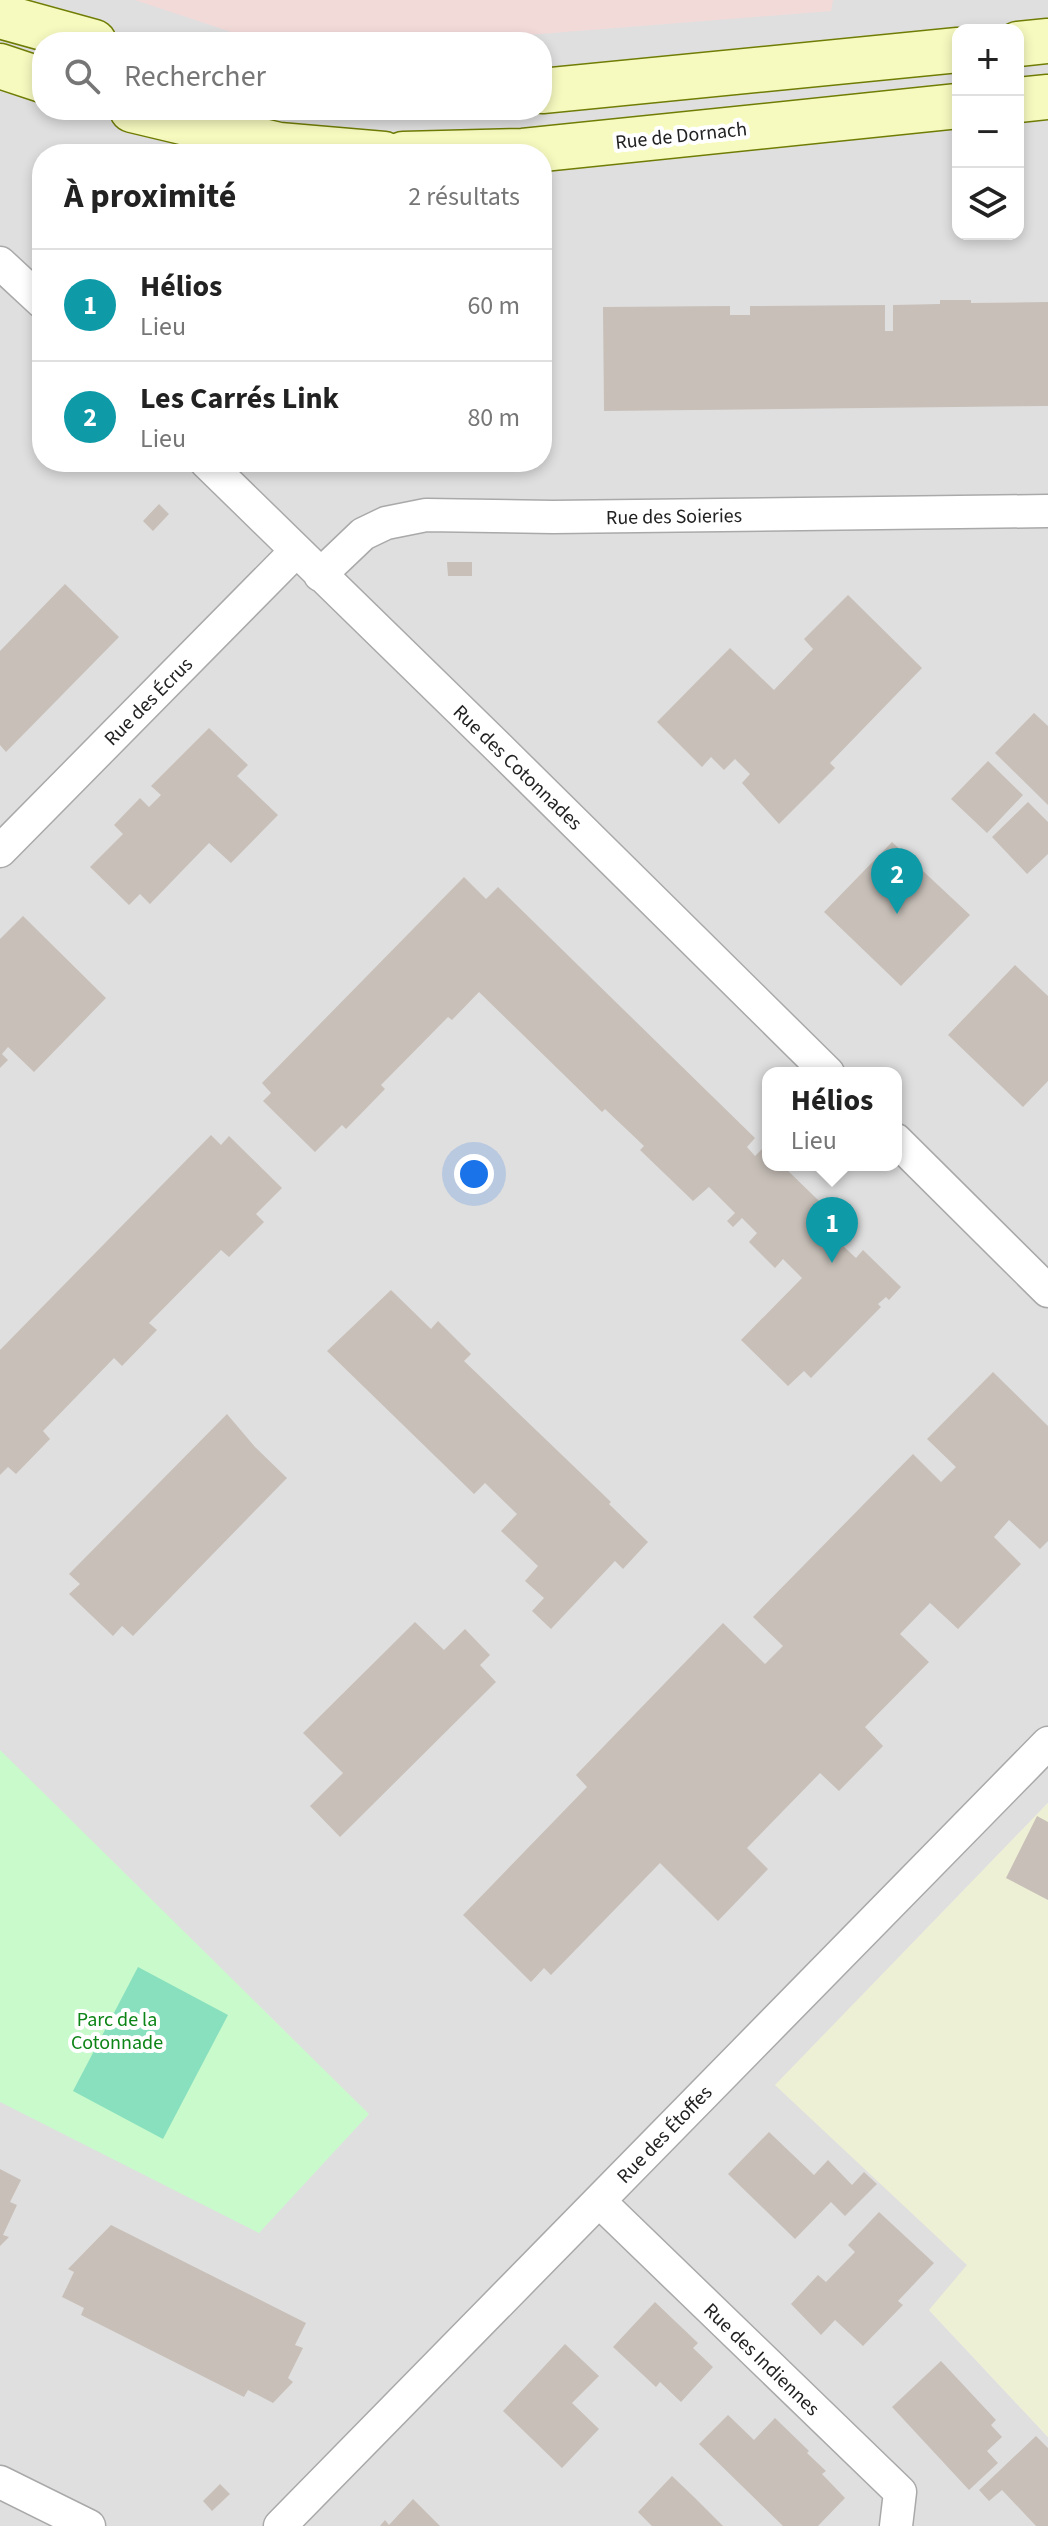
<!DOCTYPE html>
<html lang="fr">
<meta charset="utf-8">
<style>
:root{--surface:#fff;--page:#f6f6f6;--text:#222;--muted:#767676;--line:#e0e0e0;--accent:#d40000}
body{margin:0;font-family:"Source Sans 3",sans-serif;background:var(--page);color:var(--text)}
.controls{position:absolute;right:24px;top:24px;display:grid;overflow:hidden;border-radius:16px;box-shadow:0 4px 12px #0003}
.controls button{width:72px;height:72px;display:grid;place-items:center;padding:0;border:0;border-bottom:2px solid var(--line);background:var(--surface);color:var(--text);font:40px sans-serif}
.you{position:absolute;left:474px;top:1174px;width:28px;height:28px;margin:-20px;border:6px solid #fff;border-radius:50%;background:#1a73e8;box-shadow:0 0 0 12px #1a73e833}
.badge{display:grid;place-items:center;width:52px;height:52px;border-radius:50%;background:var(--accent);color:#fff;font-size:26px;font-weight:700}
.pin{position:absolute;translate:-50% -66px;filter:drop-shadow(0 2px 4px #0008)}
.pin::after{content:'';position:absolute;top:42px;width:28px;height:24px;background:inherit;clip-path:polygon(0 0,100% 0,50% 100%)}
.popup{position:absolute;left:762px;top:1067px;width:140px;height:104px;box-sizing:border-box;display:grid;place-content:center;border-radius:16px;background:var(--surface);filter:drop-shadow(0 2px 6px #0005);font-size:26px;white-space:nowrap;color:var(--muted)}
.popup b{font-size:30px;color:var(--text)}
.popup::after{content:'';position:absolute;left:50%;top:100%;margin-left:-16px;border:16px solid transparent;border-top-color:var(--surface)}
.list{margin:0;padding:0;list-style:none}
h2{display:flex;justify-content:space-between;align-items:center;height:104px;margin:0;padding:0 32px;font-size:34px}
h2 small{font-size:26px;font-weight:400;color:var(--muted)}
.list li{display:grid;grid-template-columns:52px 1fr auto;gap:24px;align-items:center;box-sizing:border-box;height:112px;padding:0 32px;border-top:2px solid var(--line)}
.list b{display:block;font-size:30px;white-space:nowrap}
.list p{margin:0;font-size:26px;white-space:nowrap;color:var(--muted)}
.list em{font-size:26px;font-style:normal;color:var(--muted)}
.icon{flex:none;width:44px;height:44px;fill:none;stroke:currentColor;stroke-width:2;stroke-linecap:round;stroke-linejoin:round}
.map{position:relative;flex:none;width:1048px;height:2526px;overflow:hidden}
.search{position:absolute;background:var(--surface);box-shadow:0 4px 12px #0003;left:32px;top:32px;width:520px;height:88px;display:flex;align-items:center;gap:20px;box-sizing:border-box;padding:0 28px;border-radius:32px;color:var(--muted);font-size:30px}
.panel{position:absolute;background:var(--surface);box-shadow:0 4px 12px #0003;left:32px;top:144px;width:520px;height:328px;border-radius:32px}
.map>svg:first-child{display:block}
.residential{fill:#e0dfdf;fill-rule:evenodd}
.commercial{fill:#f2dad9}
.farmland{fill:#eef0d5}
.park{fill:#c8facc}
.pitch{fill:#88e0be}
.building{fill:#c7bfb8}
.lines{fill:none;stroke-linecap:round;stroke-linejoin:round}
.minor-casing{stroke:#a9a9a9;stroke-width:35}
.secondary-casing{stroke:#707d05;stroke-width:47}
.minor{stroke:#fff;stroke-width:32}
.secondary{stroke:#f7fabf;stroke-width:44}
.labels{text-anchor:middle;stroke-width:8;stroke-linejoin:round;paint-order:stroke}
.street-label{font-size:20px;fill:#222;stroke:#fff}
.park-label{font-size:20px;fill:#0c8416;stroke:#fff}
</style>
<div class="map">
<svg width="1048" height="2526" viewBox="0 0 1048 2526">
<rect width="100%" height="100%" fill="#f2efe9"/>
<path class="residential" d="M0 0H1048V1803L776 2085 968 2265 930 2311 1048 2437V2526H0ZM958 30H1018V234H958ZM42 42H542V110H42ZM42 154H542V462H42ZM768 1073H896V1165H768Z"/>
<path class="commercial" d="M135 0H833L831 11 438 42H261Z"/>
<path class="farmland" d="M1048 1803V2437L929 2310 967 2265 775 2085Z"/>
<path class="park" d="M0 1750 369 2114 259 2233 0 2102Z"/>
<path class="pitch" d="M138 1967 228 2015 163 2139 73 2091Z"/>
<path class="building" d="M940 300H971V303L1048 302V406L604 411 603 307 730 306V315H750V306L885 305V331H893V305L940 304Z
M159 504 169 514 153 531 143 521Z
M447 562H472V576H448Z
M65 584 119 637 6 752 0 745V651Z
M848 595 922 668 830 763 835 768 779 824 742 783 750 774 735 759 724 770 711 757 702 767 657 722 730 648 774 690 813 649 804 639Z
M1034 713 1048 726V805L995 753Z
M209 728 248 765 237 776 278 815 231 863 209 843 150 904 140 894 129 905 90 867 123 834 114 825 140 798 149 807 161 795 151 786Z
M988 761 1023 795 987 833 951 799Z
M1028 802 1048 822V854L1027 874 992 837Z
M892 842 970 915 901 986 824 912Z
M464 877 486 899 498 887 755 1138 747 1147 755 1156 764 1147 768 1151V1165H782L852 1233 841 1244 856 1258 863 1250 901 1287 889 1300 886 1297 878 1304 881 1307 811 1378 804 1371 788 1386 741 1340 802 1278 783 1259 775 1268 749 1242 757 1233 742 1218 733 1227 727 1221 735 1213 709 1187 693 1201 640 1150 644 1146 605 1109 602 1112 479 992 452 1020 448 1017 381 1085 385 1089 346 1129 342 1125 315 1152 263 1101 271 1093 262 1083Z
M23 916 106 998 34 1072 8 1047 2 1054 8 1060 0 1068V939Z
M1015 965 1048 996V1081L1023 1107 948 1035Z
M211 1135 221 1145 229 1136 282 1188 256 1214 264 1222 229 1257 221 1250 149 1323 157 1330 122 1366 114 1358 43 1431 50 1439 16 1474 8 1467 0 1475V1350Z
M391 1290 431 1329 438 1321 471 1354 464 1361 611 1502 609 1504 648 1542 623 1569 615 1561 551 1629 532 1611 544 1598 525 1581 538 1566 501 1531 517 1514 485 1483 474 1494 327 1351Z
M993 1372 1048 1426V1541L1040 1549 1009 1520 994 1537 1021 1564 958 1629 930 1603 900 1634 929 1662 865 1727 883 1746 839 1791 820 1773 747 1848 768 1869 718 1921 660 1863 551 1975 544 1968 531 1982 463 1915 587 1787 576 1775 723 1623 765 1664 783 1646 753 1617 913 1454 941 1482 956 1467 927 1439Z
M227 1414 255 1447 287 1478 133 1636 122 1626 113 1636 69 1594 80 1584 69 1574Z
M415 1622 444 1650 465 1629 490 1655 480 1665 496 1682 340 1837 310 1806 343 1773 303 1733Z
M1037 1816 1048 1822V1900L1006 1878Z
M769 2132 814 2175 828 2160 852 2185 864 2172 877 2184 845 2216 831 2202 795 2239 728 2174Z
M0 2169 21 2180 10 2202 17 2205 3 2235 9 2237 0 2246Z
M879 2212 934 2263 898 2301 903 2305 863 2346 835 2320 821 2335 791 2304 818 2275 826 2282 855 2252 848 2245Z
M111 2225 306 2323 295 2345 303 2348 288 2378 293 2382 273 2403 248 2390 244 2397 81 2315 84 2308 62 2297 74 2272 68 2269Z
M655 2302 698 2343 693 2348 713 2367 681 2402 660 2382 656 2387 613 2347Z
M565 2344 599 2376 572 2403 599 2429 562 2468 503 2411Z
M941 2361 996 2420 991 2425 1002 2437 987 2451 998 2463 969 2490 892 2407Z
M728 2415 754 2440 775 2418 809 2451 807 2453 826 2471 822 2474 845 2498 818 2526H783L699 2444Z
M1036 2436 1048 2448V2526H1036L1002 2490 989 2501 979 2490Z
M672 2476 694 2497 723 2526H652L638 2512Z
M220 2484 230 2494 212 2511 203 2501Z
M413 2499 440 2526H380L385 2520 389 2525Z"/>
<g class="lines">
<g class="minor-casing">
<path id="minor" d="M0 263 42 302
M206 462 498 747 828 1073
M320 575 363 534 386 523 426 515 553 517 1048 511
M0 851 296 551
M896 1140 1048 1291
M599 2201 900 2492 896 2526
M0 2482 89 2526
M280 2526 1048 1743"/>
</g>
<g class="secondary-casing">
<path id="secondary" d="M0 16 94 42
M1018 44 1048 41
M0 66 42 80
M542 91 958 50
M1018 100 1048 97
M132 110 279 145 384 154
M403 154 523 151 958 106"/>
</g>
<use href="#minor" class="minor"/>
<use href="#secondary" class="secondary"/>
</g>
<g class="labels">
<g class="street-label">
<text transform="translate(681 135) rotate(-6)" y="7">Rue de Dornach</text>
<text transform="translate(674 516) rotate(-1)" y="7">Rue des Soieries</text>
<text transform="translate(148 701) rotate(-45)" y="7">Rue des Écrus</text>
<text transform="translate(518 767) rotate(44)" y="7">Rue des Cotonnades</text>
<text transform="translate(664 2134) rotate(-46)" y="7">Rue des Étoffes</text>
<text transform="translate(762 2359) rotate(44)" y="7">Rue des Indiennes</text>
</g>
<g class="park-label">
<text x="117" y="2026">Parc de la<tspan x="117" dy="23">Cotonnade</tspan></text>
</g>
</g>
</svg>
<div class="controls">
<button>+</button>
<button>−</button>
<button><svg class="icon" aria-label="layers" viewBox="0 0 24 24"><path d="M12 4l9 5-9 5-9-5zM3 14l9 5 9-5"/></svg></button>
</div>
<div class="you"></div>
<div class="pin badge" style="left:832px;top:1263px;background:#0f9aa8">1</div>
<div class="popup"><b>Hélios</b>Lieu</div>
<div class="pin badge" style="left:897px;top:914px;background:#0f9aa8">2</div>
<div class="search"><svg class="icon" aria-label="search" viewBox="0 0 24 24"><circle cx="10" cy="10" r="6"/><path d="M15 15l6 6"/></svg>Rechercher</div>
<section class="panel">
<h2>À proximité<small>2 résultats</small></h2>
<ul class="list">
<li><span class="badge" style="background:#0f9aa8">1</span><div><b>Hélios</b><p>Lieu</p></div><em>60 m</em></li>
<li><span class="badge" style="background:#0f9aa8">2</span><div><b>Les Carrés Link</b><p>Lieu</p></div><em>80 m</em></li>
</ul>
</section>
</div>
